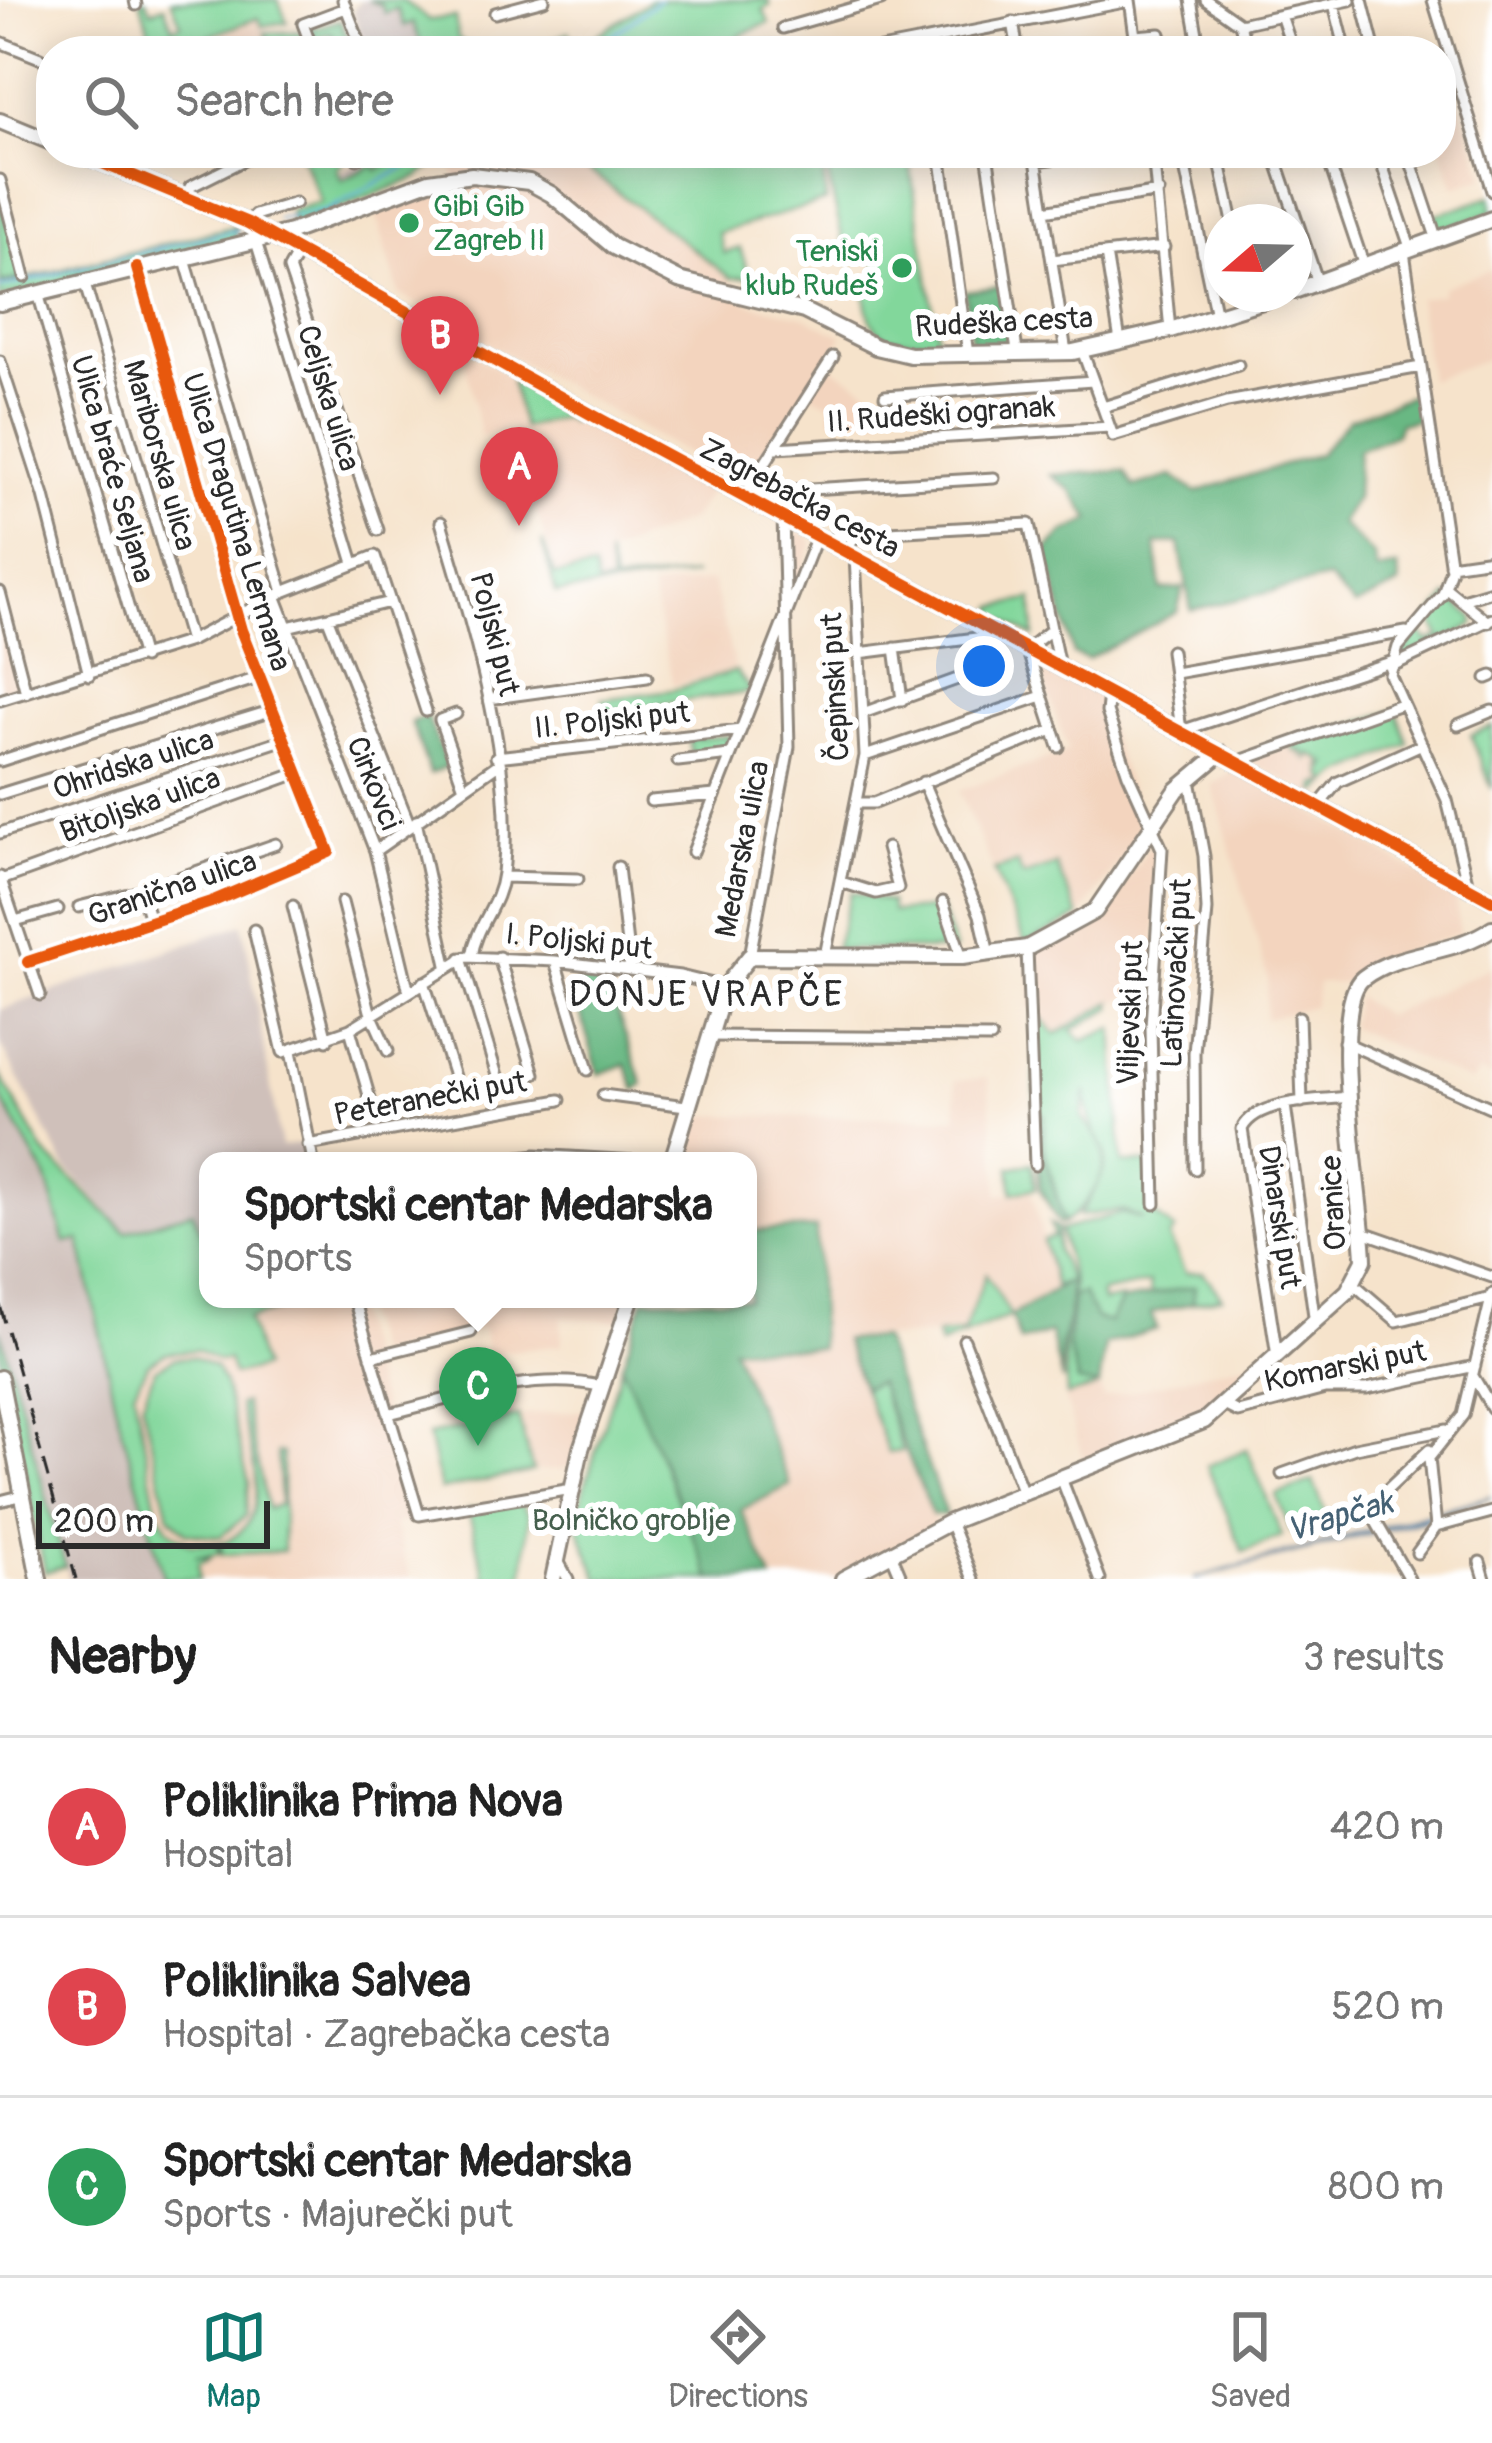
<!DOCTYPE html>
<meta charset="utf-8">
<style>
:root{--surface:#fff;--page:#f6f6f6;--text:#222;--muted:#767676;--line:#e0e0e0;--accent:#0f766e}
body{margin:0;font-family:Pangolin,sans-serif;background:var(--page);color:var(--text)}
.compass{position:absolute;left:1204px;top:204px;width:108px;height:108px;border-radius:50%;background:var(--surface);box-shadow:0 6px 30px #0003;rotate:250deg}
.scale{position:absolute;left:36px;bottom:30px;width:234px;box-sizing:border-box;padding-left:12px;border:6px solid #2b2b2b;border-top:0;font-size:33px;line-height:42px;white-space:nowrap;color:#2b2b2b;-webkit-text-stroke:9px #fff;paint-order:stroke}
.you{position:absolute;left:984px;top:666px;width:42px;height:42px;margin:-30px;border:9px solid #fff;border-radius:50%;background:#1a73e8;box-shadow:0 0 0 18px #1a73e833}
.badge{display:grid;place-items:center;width:78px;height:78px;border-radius:50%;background:var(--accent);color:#fff;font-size:39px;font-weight:700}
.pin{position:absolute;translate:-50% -99px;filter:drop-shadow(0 3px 6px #0008)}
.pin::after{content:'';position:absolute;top:63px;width:42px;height:36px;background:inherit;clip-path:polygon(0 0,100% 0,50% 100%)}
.popup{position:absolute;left:199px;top:1152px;width:558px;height:156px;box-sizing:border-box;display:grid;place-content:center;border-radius:24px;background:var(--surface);filter:drop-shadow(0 3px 9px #0005);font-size:39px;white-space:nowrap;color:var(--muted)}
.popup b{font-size:45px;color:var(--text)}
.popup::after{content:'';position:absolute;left:50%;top:100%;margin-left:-24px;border:24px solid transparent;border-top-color:var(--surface)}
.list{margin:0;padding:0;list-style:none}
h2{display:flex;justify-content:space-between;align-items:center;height:156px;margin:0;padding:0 48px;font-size:51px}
h2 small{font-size:39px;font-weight:400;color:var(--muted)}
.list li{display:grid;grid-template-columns:78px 1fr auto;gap:36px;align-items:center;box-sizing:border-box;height:180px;padding:0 48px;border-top:3px solid var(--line)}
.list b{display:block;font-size:45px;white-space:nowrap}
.list p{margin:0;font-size:39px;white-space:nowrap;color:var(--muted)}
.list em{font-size:39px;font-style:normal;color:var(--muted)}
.icon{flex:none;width:66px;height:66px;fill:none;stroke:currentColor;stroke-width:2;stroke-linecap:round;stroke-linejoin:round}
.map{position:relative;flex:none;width:1492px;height:1579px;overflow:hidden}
.search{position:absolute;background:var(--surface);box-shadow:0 6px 30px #0003;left:36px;right:36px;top:36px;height:132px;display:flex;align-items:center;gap:30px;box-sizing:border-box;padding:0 42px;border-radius:48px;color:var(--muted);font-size:45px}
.sheet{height:696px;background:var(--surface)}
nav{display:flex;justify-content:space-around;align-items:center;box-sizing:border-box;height:168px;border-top:3px solid var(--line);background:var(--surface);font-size:33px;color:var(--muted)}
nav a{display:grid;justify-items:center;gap:6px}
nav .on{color:var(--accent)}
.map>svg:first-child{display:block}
.built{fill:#f3d4be}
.industrial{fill:#cfc0ba}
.green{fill:#82d79b;stroke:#568163;stroke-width:3}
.forest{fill:#69b883;stroke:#4a7257;stroke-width:3}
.water{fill:#6db1e2;stroke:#4c6e86;stroke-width:3}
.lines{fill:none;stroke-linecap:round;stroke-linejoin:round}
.stream{stroke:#6db1e2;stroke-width:3}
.street-casing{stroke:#90877b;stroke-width:15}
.secondary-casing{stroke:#90877b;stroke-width:20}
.street{stroke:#fff;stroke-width:9}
.secondary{stroke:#fff;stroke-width:14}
.rail{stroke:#2b2b2b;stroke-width:3;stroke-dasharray:18 9;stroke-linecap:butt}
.cycleway-casing{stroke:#fff;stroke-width:20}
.cycleway{stroke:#e8590c;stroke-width:12}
.leisure-dot{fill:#2e9e5b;stroke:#fff;stroke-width:4.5}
.labels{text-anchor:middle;stroke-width:12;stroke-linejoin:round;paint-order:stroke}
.leisure-label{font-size:30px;fill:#27864d;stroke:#fff;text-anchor:start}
.street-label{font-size:30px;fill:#2b2b2b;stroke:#fff}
.park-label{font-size:30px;fill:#455f4d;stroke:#fff}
.water-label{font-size:33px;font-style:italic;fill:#456174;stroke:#fff}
.quarter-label{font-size:36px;letter-spacing:3px;fill:#2b2b2b;stroke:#fff}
</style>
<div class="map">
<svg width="1492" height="1579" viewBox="0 0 1492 1579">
<rect width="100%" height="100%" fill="#fff"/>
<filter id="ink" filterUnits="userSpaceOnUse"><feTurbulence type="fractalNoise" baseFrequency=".00833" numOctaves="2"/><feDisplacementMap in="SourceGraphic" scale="24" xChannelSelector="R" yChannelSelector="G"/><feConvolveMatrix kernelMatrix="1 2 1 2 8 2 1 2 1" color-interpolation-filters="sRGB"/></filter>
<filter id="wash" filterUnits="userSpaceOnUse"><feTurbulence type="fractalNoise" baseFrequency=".004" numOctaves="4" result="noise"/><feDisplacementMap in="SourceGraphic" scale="48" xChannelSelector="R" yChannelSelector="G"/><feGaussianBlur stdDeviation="2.7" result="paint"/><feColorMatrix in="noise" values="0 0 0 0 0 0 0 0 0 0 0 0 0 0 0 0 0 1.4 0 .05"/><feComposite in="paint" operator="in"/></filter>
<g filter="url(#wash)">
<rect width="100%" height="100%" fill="#f6e3cb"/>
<path class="built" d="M259 18 272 51H185L183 46Z
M1461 106 1485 177 1455 187 1441 150V114Z
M448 153H566L731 278 747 303 802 316 842 336 829 365 887 401 882 418 831 419 830 404 810 394 746 486 399 294 373 204 456 180Z
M1492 269V357L1429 380 1418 299 1442 294V288Z
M463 350 704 481 710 491 692 519 608 554 612 583 597 586 569 571 556 574 511 427 481 437Z
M791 530 809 536 812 544 789 601Z
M712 581 736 671 673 685 651 588Z
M0 608 21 687 0 696Z
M1036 662 1101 694 1102 710 1144 828 1079 917 1023 876 1017 863 994 871 959 791 1069 751Z
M1293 743 1331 762 1334 781 1322 793 1306 792 1248 761Z
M1237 769 1456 895 1459 933 1374 962 1351 983H1318L1313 1006 1265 1019 1268 978 1212 785Z
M1159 845 1154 982 1056 1034 1032 1008 1030 953 1100 919 1148 849Z
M1492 967V1077L1479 1072 1470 1082 1350 1027 1356 996 1384 1016Z
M988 1078 999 1195 1031 1189 1055 1287 1012 1313 986 1275 963 1333 844 1341 888 1453 902 1451 938 1528 843 1579H772L741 1509 790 1485 732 1346 815 1228 748 1231V1161H679L688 1115 957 1118 955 1081Z
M310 1299H350L416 1520 394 1524 411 1579H171L126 1392 129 1355Z
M358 1299H627L619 1320 561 1318 562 1345 488 1354 482 1328 376 1356Z
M1269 1357 1199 1416 1086 1467 1064 1397 1099 1386 1104 1398Z
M587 1410 572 1468 533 1471 518 1416Z"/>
<path class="industrial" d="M361 0H391L436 36 424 51H367L353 10Z
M378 153H404L376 170 373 166 341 180 338 173Z
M243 924 281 1147 303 1143 309 1161H208V1246L192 1211 127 1232 66 1168 0 1043V1010Z
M0 1096 46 1177 66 1243 80 1240 115 1404 164 1579H69L0 1330Z"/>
<path class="green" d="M140 0H146L151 11 164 6 173 28 181 24 171 0H278L287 22 262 26 258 18 170 51H155Z
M368 0H402L429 20 455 17 458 38 475 51H424L413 23 404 26 397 8 385 13 382 5Z
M651 0H768L770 6 763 9 769 23 738 36 740 51H555L550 41 569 32 578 48Z
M340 20 353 51H338L331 33 318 38 323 51H316L311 24 313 29Z
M302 32 309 51H272L265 33Z
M300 153H350L337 169 342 180 374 165 377 170 404 153H448L419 177 293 227 290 210 321 202Z
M566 153H815L822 165 826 201 718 233 724 253 740 248 750 277 731 278Z
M823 153H908L938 340C879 341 868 339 864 280L878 275 876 257 848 263Z
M0 191 23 277 0 283Z
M1491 196 1492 212 1438 231 1433 216Z
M236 226 235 240 157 259 156 253 152 260 0 298V285Z
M511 381H513L574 416 570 422 563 417 523 428Z
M542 541 555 575 593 569 597 585 611 583 607 554 614 583 695 575 556 593Z
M1448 596 1474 618V625L1397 662 1419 629 1428 642 1440 637 1430 617Z
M1033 599 1034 637 996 615 995 607Z
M736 671 752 692 602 711 603 699 673 690Z
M1396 710 1409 744 1340 775 1316 793 1317 785 1328 782 1323 774 1328 764 1322 767 1324 761 1312 755 1308 759 1309 754 1302 756 1303 750 1296 752 1290 744Z
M1492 726V789L1471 735Z
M730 736 727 751 691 757 689 739Z
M1017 863 1023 876 1056 865 1079 917 1025 943 994 871Z
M851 892 890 902 892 912 940 908 955 950 835 949Z
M1112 1002V1008L1072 1030 1083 1041 1114 1028 1122 1163H1149L1152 1213 1175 1230 1169 1237 1185 1273 1203 1272 1222 1297 1193 1303 1194 1287 1151 1295 1149 1283 1101 1293 1103 1302 1122 1298 1111 1323 1075 1319 1071 1358 1094 1388 1067 1396 1064 1345 1073 1284 1060 1230 1122 1213 1143 1219 1123 1210 1079 1216C1132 1134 1089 1162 1086 1091L1082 1117C1088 1129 1100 1136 1103 1149 1110 1176 1084 1209 1064 1223L1035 1115V1018L1036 1012 1056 1034Z
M0 1075 43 1151 126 1232 192 1211 208 1246V1299H287L289 1307 248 1319 262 1368 233 1375 228 1360 220 1362 196 1350 165 1353 147 1365 134 1391 158 1512 170 1530 190 1544H218L219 1554 195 1556 212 1558 198 1563 199 1579H164L115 1404 80 1240 65 1243 46 1177 0 1096Z
M1032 1163 1036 1188 1013 1193 1010 1168Z
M1050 1224 1057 1229V1251L1070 1281 1055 1287 1043 1240 1054 1237Z
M986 1274 1011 1316 940 1345 937 1335 963 1333Z
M0 1330 65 1566 45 1572 0 1351Z
M193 1357 214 1367 224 1384 249 1483 246 1516 220 1537 187 1533 169 1515 142 1404 155 1369 175 1358Z
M622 1365 711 1579H599L575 1519Z
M878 1381 902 1451 888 1453 863 1388Z
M244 1403 268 1509 280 1504 277 1453H282L283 1551 222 1555 221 1543C280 1522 248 1448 239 1405Z
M518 1416 533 1471 440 1490 428 1435Z
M1247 1449 1282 1536 1243 1552 1207 1466Z
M1313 1481 1328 1518 1291 1532 1276 1495Z
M519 1501 529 1515 524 1572 520 1579H486L468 1510Z"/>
<path class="forest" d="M1006 286 1011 344 971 347 965 291Z
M1415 394 1419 419 1400 423 1396 434 1358 450 1356 498 1340 523 1374 556 1377 571 1398 567 1399 585 1355 606 1328 579 1191 610 1179 543 1156 544 1161 590 1183 588 1177 612 1087 659 1073 654 1046 551 1063 533 1091 520 1071 490 1051 475 1124 471 1134 487 1172 476 1196 492 1319 454 1349 419Z
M427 716 447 767 430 774 411 722Z
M587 969 602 970 643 1084 636 1090 626 1064 599 1074 574 994Z
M1044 1114 1043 1149 1064 1223 1059 1224 1040 1189 1035 1115Z
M816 1228 820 1348 732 1347 790 1485 741 1510 772 1579H711L622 1365 644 1299H748V1231Z
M1070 1281 1069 1317 1061 1345 1062 1381 1050 1333 1020 1342 1011 1316Z
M1195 1286 1193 1303 1151 1313 1157 1329 1105 1345 1099 1386 1078 1382 1068 1346 1073 1296 1083 1293 1096 1319 1110 1322 1121 1301Z
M882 1338 946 1515H932L878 1382 863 1388 844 1340Z"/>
<path class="water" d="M1492 1496 1427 1519 1193 1579Z"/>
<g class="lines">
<path class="stream" d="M592 51 659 0
M278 219 325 211 432 153
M0 288 238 230"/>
</g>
</g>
<g filter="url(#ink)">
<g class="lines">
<g class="street-casing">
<path id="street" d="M135 0 136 5
M343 0 363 51
M1130 0 1137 51
M1191 0 1200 51
M1206 0 1240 24 1350 0
M1362 0 1375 51
M1433 0 1492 191
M1334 4 1346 51
M495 13 544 0
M1282 18 1293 51
M1013 22 1018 51
M1240 24 1247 51
M783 28 881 0
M1135 36 1160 34 1164 51
M0 42 40 58
M313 51 303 24 346 8
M870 51 1130 1
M354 153 357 159
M940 153 968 354
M987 153 1017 351
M1035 153 1066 352
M1153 153 1170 330
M1182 153 1216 316
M1218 153 1233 222
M1274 153 1318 283
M1326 153 1364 266
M1378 153 1411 250
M1408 153 1437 240
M1036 161 1095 153
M0 180 25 277
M186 197 190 187 258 153
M1044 211 1159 192
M248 223 255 215 295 203
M258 248 354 563
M1404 252 1451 569 1443 594 1398 647 1390 675 1447 800 1468 886
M298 253 289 269 378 530
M1106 254 1120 341
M184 256 283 592
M1052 260 1164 247
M84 281 190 641
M38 293 143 658
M1082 350 1113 436 1227 402 1421 367
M0 361 44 496 89 675
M885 396 1093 381
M1103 407 1238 365
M776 448 1110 427
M744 496 833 357
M750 499 760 492 994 478
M441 522C472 626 516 765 503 873 499 907 477 923 472 956
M854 534 1029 524 1059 666
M1450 565 1492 559
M1446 588 1488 622
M0 592 26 693
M276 598 375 851 409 992
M1462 600 1492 591
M328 619 410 826
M287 627 390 602
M1051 630 1027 649 1059 747
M895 648 902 700
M1171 651 1181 731 1391 662
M859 653 992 636
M1390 667 1492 619
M1175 673 1406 632
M1487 678 1492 676
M1109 693 1107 712 1128 774 1162 849 1151 1027 1155 1204
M488 699 647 677
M0 700 190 641 283 592 375 556 426 711
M863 713 963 677
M456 714 440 720 463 785
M1458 725 1492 711
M865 756 1042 696
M496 757 741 730
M0 761 258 678
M678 761 730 755
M1237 762 1401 704
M1190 780 1204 856 1207 910 1194 1053 1195 1169
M923 782 980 915 989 954
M0 794 270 711
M651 801 715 795
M859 803H874L1053 730
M1318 806 1338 782 1420 745
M416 821 447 965
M0 833 282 740
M375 851 497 765
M693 852 815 541 854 534 848 552
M618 867 630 970
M0 877 40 995
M503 877 578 879
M1 880 295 774
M841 882 876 893 898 888 887 848
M342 902 370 1011 388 1051
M943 902 962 957
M293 906 327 1040
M79 907 141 891
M15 921 58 909
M151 923 141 891 276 844
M254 930 283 1052 350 1029 466 957 555 961 680 976 725 987
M1027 948 1035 1165
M750 956 789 747 783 516
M825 956 865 756 855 556
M499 957 534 1074
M461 958 499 1082
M555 961 588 1070
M28 962 211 902 329 852 241 630 138 269
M424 982 457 1086
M1299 1017 1302 1102
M350 1029 370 1099
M708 1036 991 1038
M1344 1042 1492 1108
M291 1051 313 1161
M603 1095 686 1106
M1285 1105 1315 1323
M308 1145 560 1100
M490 1161 536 1155 636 1161
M1363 1232 1492 1277
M1354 1284 1397 1321 1491 1298
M354 1299 419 1515 572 1489
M964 1340 1023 1493
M1277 1356 1242 1129C1257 1099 1321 1100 1351 1097
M371 1357 471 1332
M1473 1376 1492 1408
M1226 1406 1238 1412 1325 1389H1367L1475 1366
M388 1414C455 1398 532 1371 600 1386
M1282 1474 1355 1448 1446 1430
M1061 1478 1100 1579
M0 1501 24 1495
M950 1522 973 1579
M1436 1527 1492 1512
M891 1553 902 1579
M1417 1553 1436 1527 1429 1458 1463 1415 1492 1294
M557 1559 568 1579
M1480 1562 1485 1579
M1409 1579 1368 1508 1429 1450"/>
</g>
<g class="secondary-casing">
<path id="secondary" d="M0 121 51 142
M78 153 248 223 596 417 1492 900
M1294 291 1492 219
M0 303 291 232 429 181 472 175 529 182 551 194 614 247 679 280 804 311 876 347 910 355 1073 352 1170 330 1285 294
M672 1161 725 987 750 956 962 957 1027 948 1095 911 1177 790 1221 753
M0 1378 39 1579
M553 1579 581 1449 631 1299
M843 1579 950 1522 1204 1421 1348 1291 1364 1260C1363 1207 1327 1006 1363 978 1399 950 1455 955 1492 928"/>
</g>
<use href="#street" class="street"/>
<use href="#secondary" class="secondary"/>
<path class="rail" d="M0 1305 76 1579"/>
<g class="cycleway-casing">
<path id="cycleway" d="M78 153 248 223 596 417 1492 900
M28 962 211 902 329 852 241 630 137 268"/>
</g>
<use href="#cycleway" class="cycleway"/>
</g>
</g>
<g class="leisure-dot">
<circle cx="409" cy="223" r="12"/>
<circle cx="902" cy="268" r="12"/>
</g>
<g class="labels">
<g class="leisure-label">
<text x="433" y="216">Gibi Gib<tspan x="433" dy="34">Zagreb II</tspan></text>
<text x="878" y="261" text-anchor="end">Teniski<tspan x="878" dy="34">klub Rudeš</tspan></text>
</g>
<g class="street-label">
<text transform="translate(1004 322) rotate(-3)" y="10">Rudeška cesta</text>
<text transform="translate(329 398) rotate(73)" y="10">Celjska ulica</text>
<text transform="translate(941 414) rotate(-4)" y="10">II. Rudeški ogranak</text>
<text transform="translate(160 455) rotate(74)" y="10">Mariborska ulica</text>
<text transform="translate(113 469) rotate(74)" y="10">Ulica braće Seljana</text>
<text transform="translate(800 498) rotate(28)" y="10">Zagrebačka cesta</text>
<text transform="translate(237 522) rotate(73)" y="10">Ulica Dragutina Lermana</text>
<text transform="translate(495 634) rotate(76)" y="10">Poljski put</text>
<text transform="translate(835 687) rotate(-93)" y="10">Čepinski put</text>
<text transform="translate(612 720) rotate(-6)" y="10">II. Poljski put</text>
<text transform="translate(133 764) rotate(-18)" y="10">Ohridska ulica</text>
<text transform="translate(374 783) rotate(68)" y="10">Cirkovci</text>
<text transform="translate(140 805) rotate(-20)" y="10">Bitoljska ulica</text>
<text transform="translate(742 849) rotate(-79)" y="10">Medarska ulica</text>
<text transform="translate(172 888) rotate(-19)" y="10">Granična ulica</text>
<text transform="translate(579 941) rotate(6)" y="10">I. Poljski put</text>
<text transform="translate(1176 973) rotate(-87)" y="10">Latinovački put</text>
<text transform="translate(1130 1013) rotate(-88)" y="10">Viljevski put</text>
<text transform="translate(430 1098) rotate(-10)" y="10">Peteranečki put</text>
<text transform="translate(1333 1203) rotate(-93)" y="10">Oranice</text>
<text transform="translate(1280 1217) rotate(81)" y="10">Dinarski put</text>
<text transform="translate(1345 1366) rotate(-11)" y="10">Komarski put</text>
</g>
<g class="park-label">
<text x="631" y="1530">Bolničko groblje</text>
</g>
<g class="water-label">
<text transform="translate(1339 1515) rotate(-16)" y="12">Vrapčak</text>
</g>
<g class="quarter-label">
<text x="707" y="1006">DONJE VRAPČE</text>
</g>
</g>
</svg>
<svg class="compass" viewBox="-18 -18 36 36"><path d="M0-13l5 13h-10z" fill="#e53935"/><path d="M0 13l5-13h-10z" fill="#767676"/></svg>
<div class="scale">200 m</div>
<div class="you"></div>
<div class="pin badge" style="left:519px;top:526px;background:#e0444e">A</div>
<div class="pin badge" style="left:440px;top:395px;background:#e0444e">B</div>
<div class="pin badge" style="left:478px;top:1446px;background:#2e9e5b">C</div>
<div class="popup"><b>Sportski centar Medarska</b>Sports</div>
<div class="search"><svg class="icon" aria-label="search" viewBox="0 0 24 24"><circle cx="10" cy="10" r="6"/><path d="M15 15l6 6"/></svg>Search here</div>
</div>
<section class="sheet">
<h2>Nearby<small>3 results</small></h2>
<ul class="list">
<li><span class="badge" style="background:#e0444e">A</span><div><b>Poliklinika Prima Nova</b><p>Hospital</p></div><em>420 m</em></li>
<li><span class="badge" style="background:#e0444e">B</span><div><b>Poliklinika Salvea</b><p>Hospital · Zagrebačka cesta</p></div><em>520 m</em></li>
<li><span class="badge" style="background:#2e9e5b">C</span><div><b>Sportski centar Medarska</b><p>Sports · Majurečki put</p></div><em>800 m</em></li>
</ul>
</section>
<nav>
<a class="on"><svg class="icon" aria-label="map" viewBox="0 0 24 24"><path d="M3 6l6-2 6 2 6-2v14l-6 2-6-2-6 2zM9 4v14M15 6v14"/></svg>Map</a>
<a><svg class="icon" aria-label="directions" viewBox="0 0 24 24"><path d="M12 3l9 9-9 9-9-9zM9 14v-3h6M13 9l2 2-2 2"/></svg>Directions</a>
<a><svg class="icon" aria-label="saved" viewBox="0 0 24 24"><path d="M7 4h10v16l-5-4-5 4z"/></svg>Saved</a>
</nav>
